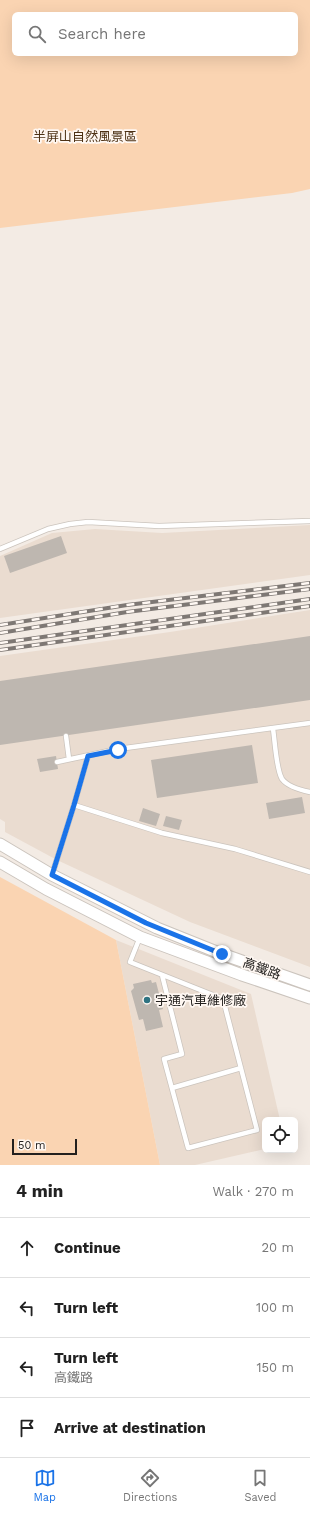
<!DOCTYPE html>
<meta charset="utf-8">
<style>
:root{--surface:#fff;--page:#f2f2f2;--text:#222;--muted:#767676;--line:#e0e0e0;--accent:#1a73e8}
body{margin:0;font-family:"Work Sans","Noto Sans TC",sans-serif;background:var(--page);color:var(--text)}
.controls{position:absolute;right:12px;bottom:12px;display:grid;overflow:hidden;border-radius:6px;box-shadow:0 4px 16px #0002}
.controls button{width:36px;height:36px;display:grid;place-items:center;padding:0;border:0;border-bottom:1px solid var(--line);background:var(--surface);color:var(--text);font:20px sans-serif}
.scale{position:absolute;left:12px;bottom:10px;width:65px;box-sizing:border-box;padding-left:4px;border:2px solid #23201e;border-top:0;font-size:11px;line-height:14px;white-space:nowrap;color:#23201e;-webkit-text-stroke:3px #fff8f3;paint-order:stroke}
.stop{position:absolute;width:12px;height:12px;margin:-9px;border:3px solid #1a73e8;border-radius:50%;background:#fff}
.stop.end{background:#1a73e8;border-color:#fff;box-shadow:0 1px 4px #0008}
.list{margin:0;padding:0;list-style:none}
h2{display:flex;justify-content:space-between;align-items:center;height:52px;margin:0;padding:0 16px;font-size:17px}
h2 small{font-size:13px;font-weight:400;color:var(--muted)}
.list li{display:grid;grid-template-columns:26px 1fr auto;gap:12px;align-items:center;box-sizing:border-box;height:60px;padding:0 16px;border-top:1px solid var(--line)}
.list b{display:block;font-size:15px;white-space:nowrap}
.list p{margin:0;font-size:13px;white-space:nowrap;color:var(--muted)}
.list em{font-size:13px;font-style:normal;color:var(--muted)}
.icon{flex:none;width:22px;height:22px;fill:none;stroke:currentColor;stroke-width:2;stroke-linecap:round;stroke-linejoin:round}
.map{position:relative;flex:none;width:310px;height:1165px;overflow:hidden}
.search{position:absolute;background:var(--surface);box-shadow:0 4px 16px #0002;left:12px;right:12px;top:12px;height:44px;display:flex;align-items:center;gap:10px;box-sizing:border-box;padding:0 14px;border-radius:6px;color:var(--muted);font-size:15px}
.sheet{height:292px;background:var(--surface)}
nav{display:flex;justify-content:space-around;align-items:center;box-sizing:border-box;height:56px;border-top:1px solid var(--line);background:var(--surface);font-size:11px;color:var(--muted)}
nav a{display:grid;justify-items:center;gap:2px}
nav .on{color:var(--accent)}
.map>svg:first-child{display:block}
.built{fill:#eadcd0}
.green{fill:#fad4b2;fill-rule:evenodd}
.building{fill:#beb7b0}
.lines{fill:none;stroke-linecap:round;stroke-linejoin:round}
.service-casing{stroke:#cbc4bd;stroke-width:6}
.tertiary-casing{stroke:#cbc4bd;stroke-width:13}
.service{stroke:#fff;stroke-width:4.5}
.tertiary{stroke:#fff;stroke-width:11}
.rail-casing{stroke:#7e7874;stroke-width:4}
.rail{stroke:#fff8f3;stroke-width:2.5;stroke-dasharray:8;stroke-linecap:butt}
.route{stroke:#1a73e8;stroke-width:5}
.poi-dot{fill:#2e7382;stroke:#fff8f3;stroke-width:1.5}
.labels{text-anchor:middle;stroke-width:3.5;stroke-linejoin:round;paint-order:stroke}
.park-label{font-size:13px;fill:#4d3114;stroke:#fff8f3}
.street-label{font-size:13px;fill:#23201e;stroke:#fff8f3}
.poi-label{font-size:13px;fill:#23201e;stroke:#fff8f3;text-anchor:start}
</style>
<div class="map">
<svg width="310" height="1165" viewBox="0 0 310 1165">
<rect width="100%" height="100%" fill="#f3ebe4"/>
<path class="built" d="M310 525V575L0 618V556L52 533 95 529 162 533Z
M310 610V967L190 922 57 860 5 832V822L0 819V656L170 632Z
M116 940 251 994 280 1120H265V1149L195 1165H160Z"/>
<path class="green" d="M0 0H310V189L292 193 0 228ZM14 14H296V54H14Z
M0 877 116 940 160 1165H0Z"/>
<path class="building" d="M61 536 67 553 10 573 4 556Z
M310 636V700L0 745V681Z
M252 745 258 783 157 798 151 760Z
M56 756 58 769 40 772 37 759Z
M302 797 305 813 269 819 266 803Z
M143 808 160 814 156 826 139 821Z
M166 816 182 820 179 830 163 826Z
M151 980 152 983 156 982 163 1009 159 1010 163 1027 146 1031 143 1019 139 1020 131 991 134 988 133 984Z"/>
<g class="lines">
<g class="service-casing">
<path id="service" d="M0 549 48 529 70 524 88 522 159 526 310 521
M273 729C275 741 276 769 282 779 288 787 300 790 310 792
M66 736 69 759
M57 762 118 749 310 723
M74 805 162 833 235 849 310 872
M52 875 74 805 88 756
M140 937 130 962 223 999 257 1130 188 1148 164 1059 182 1054 162 975
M172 1088 241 1068"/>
</g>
<g class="tertiary-casing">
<path id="tertiary" d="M0 844 52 875 157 928 222 954 310 985
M0 862 46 889 140 937 242 975 310 998"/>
</g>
<use href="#service" class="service"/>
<use href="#tertiary" class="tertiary"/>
<g class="rail-casing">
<path id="rail" d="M0 625 127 605 310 583
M0 633 127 612 310 589
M0 643 310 599
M0 650 310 606"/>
</g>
<use href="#rail" class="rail"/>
</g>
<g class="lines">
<path class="route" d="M118 750 88 756 74 805 52 875 146 923 222 954"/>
</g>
<circle class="poi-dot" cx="147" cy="1000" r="4"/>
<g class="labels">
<g class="park-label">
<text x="85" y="141">半屏山自然風景區</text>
</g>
<g class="street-label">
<text transform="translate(262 968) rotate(20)" y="5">高鐵路</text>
</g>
<g class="poi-label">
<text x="155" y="1005">宇通汽車維修廠</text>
</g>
</g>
</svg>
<div class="controls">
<button><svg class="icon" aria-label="locate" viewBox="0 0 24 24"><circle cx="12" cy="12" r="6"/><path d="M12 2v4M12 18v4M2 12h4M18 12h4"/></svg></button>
</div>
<div class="scale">50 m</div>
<div class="stop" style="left:118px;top:750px"></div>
<div class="stop end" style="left:222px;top:954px"></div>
<div class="search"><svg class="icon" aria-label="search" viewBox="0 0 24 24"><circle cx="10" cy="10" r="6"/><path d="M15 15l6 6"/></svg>Search here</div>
</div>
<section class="sheet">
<h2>4 min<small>Walk · 270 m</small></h2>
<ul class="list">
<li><svg class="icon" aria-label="ahead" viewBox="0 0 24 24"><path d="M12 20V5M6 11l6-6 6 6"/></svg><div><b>Continue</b></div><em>20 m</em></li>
<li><svg class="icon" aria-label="left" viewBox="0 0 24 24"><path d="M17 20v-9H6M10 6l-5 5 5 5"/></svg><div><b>Turn left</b></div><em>100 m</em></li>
<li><svg class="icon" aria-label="left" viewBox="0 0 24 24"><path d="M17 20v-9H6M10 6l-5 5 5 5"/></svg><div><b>Turn left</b><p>高鐵路</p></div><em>150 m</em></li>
<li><svg class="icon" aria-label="arrive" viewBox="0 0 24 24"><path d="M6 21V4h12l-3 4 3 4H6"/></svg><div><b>Arrive at destination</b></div></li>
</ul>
</section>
<nav>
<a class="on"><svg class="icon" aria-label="map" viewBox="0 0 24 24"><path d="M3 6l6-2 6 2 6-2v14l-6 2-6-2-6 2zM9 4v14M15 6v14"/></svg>Map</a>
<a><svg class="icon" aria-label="directions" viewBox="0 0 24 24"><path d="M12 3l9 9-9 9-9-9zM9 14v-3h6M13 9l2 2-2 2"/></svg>Directions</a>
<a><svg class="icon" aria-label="saved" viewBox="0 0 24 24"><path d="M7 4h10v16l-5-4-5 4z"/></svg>Saved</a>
</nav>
